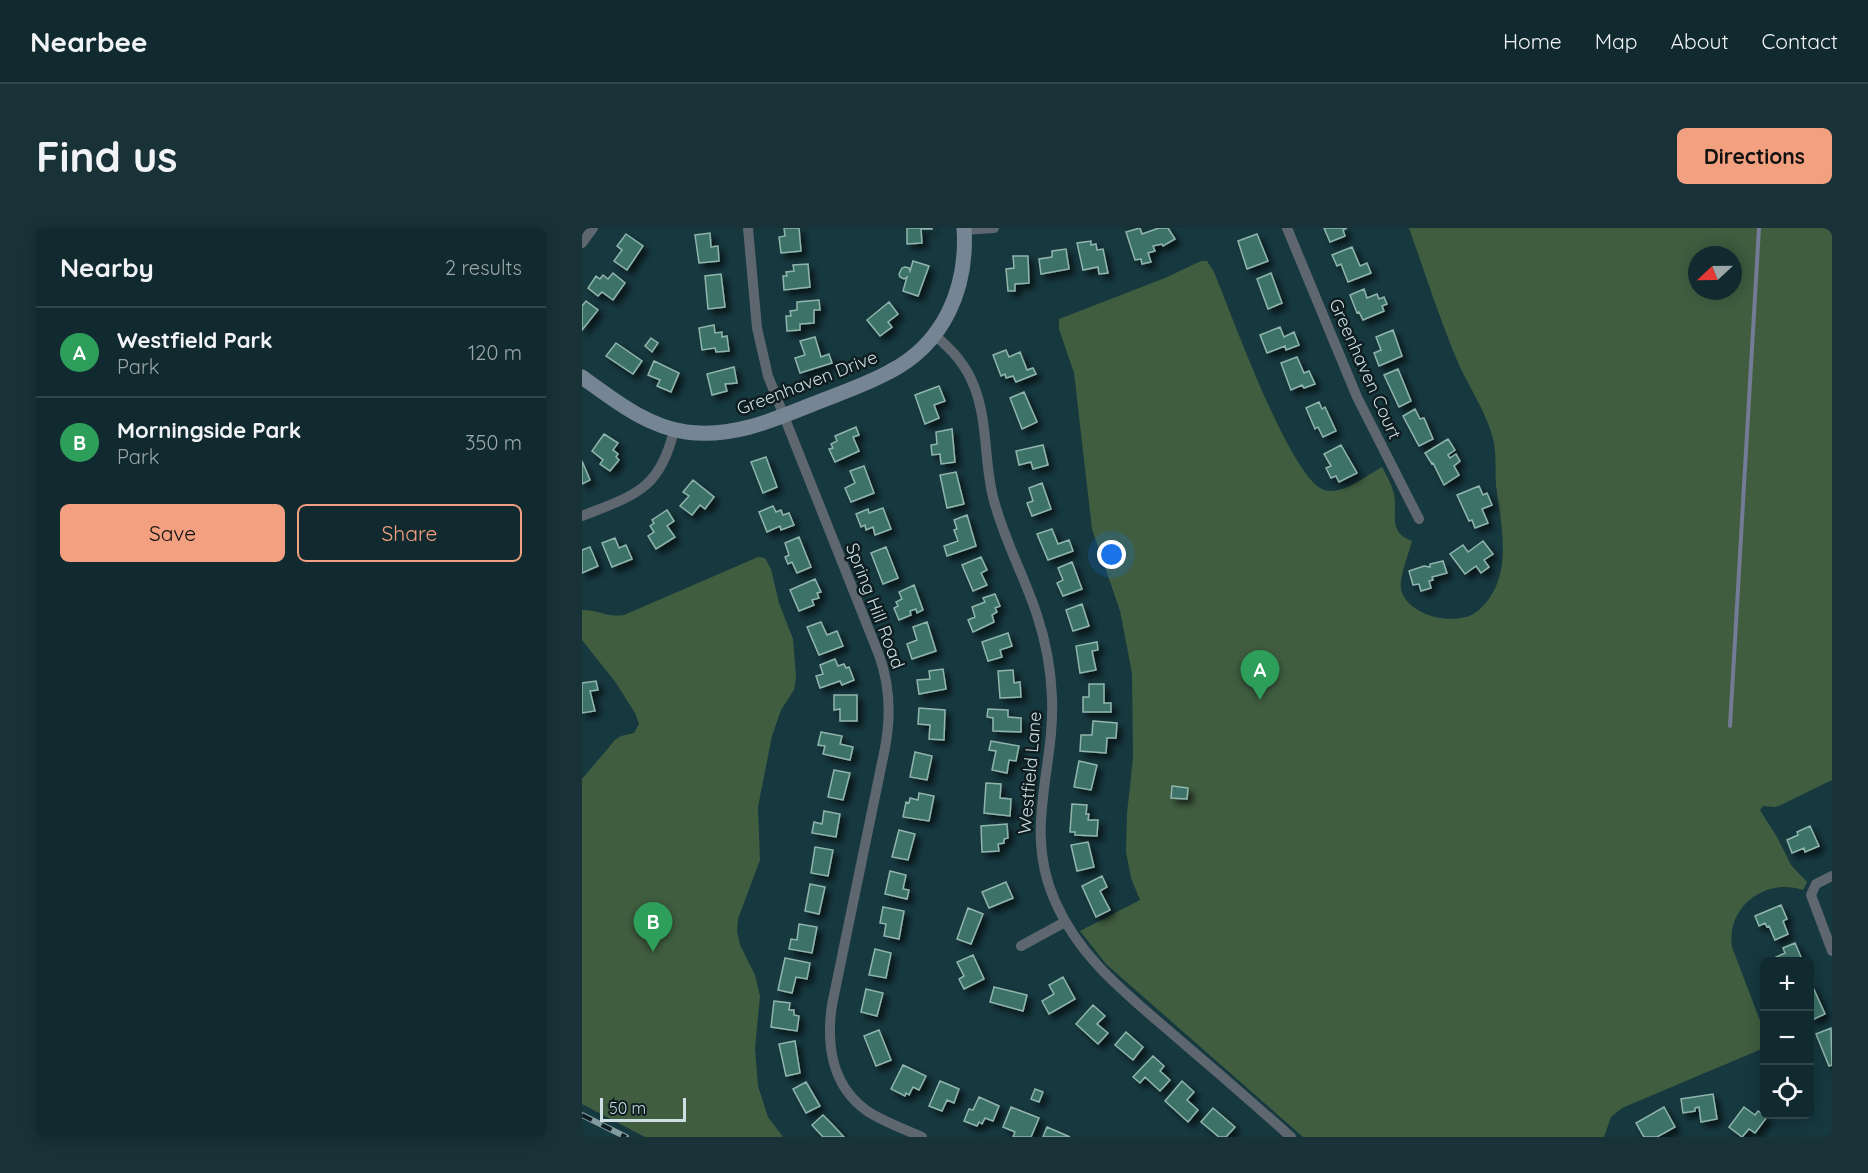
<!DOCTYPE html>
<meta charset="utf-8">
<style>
:root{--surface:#102a2f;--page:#193237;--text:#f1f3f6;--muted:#9ca7aa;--line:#30464b;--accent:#f2a07f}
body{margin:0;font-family:Quicksand,sans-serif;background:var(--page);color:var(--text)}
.controls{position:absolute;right:18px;bottom:18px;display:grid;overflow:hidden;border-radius:9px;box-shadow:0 3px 15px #0003}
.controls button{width:54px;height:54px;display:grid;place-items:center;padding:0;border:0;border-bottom:2px solid var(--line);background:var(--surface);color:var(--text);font:30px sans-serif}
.compass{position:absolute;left:1106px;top:18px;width:54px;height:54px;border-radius:50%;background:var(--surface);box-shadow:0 3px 15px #0003;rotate:248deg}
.scale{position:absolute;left:18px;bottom:15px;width:86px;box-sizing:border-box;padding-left:6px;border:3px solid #cddfe3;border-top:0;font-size:16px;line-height:21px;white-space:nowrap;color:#cddfe3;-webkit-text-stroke:4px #0f1d20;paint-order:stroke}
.you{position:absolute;left:530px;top:327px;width:21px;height:21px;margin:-15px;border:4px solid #fff;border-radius:50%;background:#1a73e8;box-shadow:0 0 0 9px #1a73e833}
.badge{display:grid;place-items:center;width:39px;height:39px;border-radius:50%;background:var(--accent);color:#fff;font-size:20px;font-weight:700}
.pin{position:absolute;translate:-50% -50px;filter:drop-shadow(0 2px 3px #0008)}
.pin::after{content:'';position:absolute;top:32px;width:21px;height:18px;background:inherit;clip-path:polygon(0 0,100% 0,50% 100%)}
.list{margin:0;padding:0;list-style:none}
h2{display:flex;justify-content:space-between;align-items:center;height:78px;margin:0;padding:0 24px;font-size:26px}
h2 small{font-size:20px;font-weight:400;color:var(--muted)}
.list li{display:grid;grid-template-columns:39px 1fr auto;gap:18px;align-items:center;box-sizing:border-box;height:90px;padding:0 24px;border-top:2px solid var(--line)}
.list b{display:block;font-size:22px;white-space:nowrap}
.list p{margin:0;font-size:20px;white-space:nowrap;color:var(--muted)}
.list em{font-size:20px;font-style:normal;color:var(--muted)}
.actions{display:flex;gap:12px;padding:18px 24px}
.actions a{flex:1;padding:14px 0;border:2px solid var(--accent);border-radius:9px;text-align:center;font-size:21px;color:var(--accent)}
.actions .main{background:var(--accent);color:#111}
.icon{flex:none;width:33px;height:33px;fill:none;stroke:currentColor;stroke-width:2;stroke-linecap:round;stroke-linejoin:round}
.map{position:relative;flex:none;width:1250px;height:909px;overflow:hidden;border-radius:9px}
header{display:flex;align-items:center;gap:36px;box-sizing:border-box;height:84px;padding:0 30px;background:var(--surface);border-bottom:2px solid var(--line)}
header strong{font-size:28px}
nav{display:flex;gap:33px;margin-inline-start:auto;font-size:21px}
.intro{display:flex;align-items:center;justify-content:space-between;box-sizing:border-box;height:144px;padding:0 36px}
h1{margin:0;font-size:42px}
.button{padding:15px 27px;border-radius:9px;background:var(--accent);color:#111;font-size:21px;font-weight:700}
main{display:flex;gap:36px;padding:0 36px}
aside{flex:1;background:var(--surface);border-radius:9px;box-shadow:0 3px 15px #0003}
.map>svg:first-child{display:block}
.green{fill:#405d40;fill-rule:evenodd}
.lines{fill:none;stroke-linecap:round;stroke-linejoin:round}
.stream{stroke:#747b96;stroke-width:4}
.building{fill:#3c7267;stroke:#90b5ac;stroke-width:1.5;filter:url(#shadow)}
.street{stroke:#5e6770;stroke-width:10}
.secondary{stroke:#768593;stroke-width:15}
.rail-casing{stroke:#839ca1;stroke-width:6}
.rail{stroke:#0f1d20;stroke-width:4;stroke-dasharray:11;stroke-linecap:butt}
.labels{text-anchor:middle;stroke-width:5;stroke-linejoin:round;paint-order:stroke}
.street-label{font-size:18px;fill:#cddfe3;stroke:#0f1d20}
</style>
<header>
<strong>Nearbee</strong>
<nav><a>Home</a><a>Map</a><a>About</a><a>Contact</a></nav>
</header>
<div class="intro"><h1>Find us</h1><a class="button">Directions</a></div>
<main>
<aside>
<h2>Nearby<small>2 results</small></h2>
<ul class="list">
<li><span class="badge" style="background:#2e9e5b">A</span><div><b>Westfield Park</b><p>Park</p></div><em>120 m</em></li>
<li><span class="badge" style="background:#2e9e5b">B</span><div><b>Morningside Park</b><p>Park</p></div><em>350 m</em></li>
</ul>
<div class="actions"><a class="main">Save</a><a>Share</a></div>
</aside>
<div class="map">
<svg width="1250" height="909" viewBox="0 0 1250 909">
<defs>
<filter id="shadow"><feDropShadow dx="5" dy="5" stdDeviation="3" flood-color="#0009"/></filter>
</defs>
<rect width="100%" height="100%" fill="#16383f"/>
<path class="green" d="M827 0H1250V552L1201 576 1193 579 1181 578 1178 582 1195 609 1209 637 1225 654 1221 662C1183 649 1144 679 1150 719L1182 803V820L1040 880 1029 889 1022 909H721L524 736 498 703 558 672 549 650 544 624 545 585 551 530 550 445 538 383 510 301 492 145 477 101V91L583 50 619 33H625L632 44C648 82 708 251 742 262 760 268 785 247 800 239 805 248 810 257 812 266 816 286 805 304 830 313 827 325 817 350 819 361 825 389 877 400 897 382 933 350 919 298 914 257 913 240 915 223 910 207 903 183 888 160 877 137 858 92 843 45 827 0ZM1115 27H1151V63H1115Z
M176 329 183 330 189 341 197 375 211 411 214 449 212 462 199 482 190 508 176 579 178 632 156 691 155 703 158 717 173 747 178 768 173 821 176 858 186 889 201 909H63L0 876V551L33 512 39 508 52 505 57 496 53 485 34 455 0 412V382C15 381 26 390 42 387Z"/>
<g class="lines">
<path class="stream" d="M1148 498 1177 0"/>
</g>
<path class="building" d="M202 0H217L219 23 199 25 197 9 203 8Z
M325 0H350V1H339L340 15 325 16Z
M558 0 560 6 577 0H586L593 11 581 18 580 16 571 18 573 23 566 25 569 34 560 36 559 31 553 32 544 4Z
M742 0H765L761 2 763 8 748 14Z
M128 5 129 19 136 18 137 33 117 35 113 7Z
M44 6 61 18 45 42 32 33 40 22 35 18Z
M675 6 686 33 665 41 656 13Z
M509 13V17L514 16 515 22 521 21 526 45 517 46 516 39 501 42 495 15Z
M770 19 778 38 785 35 789 45 766 54 759 36 755 38 750 27Z
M484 21 487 41 459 46 457 31 470 29V23Z
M431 28H446L447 55 433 56V63H426L424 41 432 40Z
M331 33 347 38 336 68 321 63 325 49 322 51 318 49 317 46 320 40 323 39 327 40 328 43Z
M226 36 228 59 202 62 201 48H205L204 44 212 43 211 37Z
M31 45 43 55 31 72 20 64 16 68 6 60 14 48 18 51 21 47 26 51Z
M689 45 700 75 686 81 675 51Z
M139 46 143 79 126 81 123 48Z
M782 61 785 70 795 66 797 71 802 69 805 76 800 78 802 83 781 92 777 84 775 85 768 67Z
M237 72 238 82H232V95L218 96V102L205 103 204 88H209L208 83 215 82V74Z
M4 73 16 82 0 102V78Z
M307 74 316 86 306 94 310 99 298 108 285 92Z
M132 97 133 105 140 104V109L145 108 147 123 134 124 133 120 120 122 117 100Z
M698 99 702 109 712 104 717 117 704 122 703 118 685 125 678 107Z
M811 102 820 128 797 138 792 125 799 122 794 109Z
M233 109 239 129 247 126 250 135 218 145 213 130 223 127 218 113Z
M69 110 76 115 70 124 63 118Z
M34 115 60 133 51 146 24 128Z
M424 122 427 129 438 124 445 142 451 140 454 146 434 154 431 148 424 150 423 146 419 148 411 127Z
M715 129 722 145 727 143 733 156 722 160 720 157 709 162 699 135Z
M72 133 97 145 89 164 75 158 78 152 66 147Z
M152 139 155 155 143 156 145 163 130 167 125 146Z
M816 141 829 173 817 179 802 147Z
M357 158 363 173 352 177 357 190 343 196 333 167Z
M442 164 455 194 440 201 428 170Z
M737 174 740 181 743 179 754 203 741 209 736 199 733 201 724 180Z
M833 181 838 191 842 190 851 211 837 218 821 188Z
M274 199 277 207 271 209 277 223 253 234 247 221 251 220 249 216 255 213 253 208Z
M370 201 373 234 359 236 358 226 350 227 349 217 355 216 354 204Z
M22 206 36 215 31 222 36 226 34 229 37 232 28 243 18 236 21 232 10 223Z
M866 211 873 222 866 227 868 230 874 226 878 233 872 238 877 247 862 257 851 235 850 236 843 225Z
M461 217 466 237 451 241 449 234 437 237 434 223Z
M759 217 775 245 757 254 754 248 749 250 744 240 749 238 742 226Z
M184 229 195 259 181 265 169 234Z
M0 233 8 252 0 256Z
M282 238 292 265 269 274 263 260 273 255 268 243Z
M374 244 382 276 365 280 358 247Z
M111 252 132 269 123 281 118 277 110 287 98 278 107 268 101 264Z
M460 255 469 281 450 288 445 275 451 273 447 260Z
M897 258 901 267 905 265 910 277 900 281 906 295 893 300 890 292 887 293 875 267Z
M191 278 194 284 199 282 201 287 207 285 212 297 199 302 198 298 185 304 177 284Z
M301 280 309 301 293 307 291 299 284 302 283 297 279 299 274 286 286 281 287 285Z
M85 282 92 293 85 298 93 309 74 321 66 308 72 304 68 298 72 295 70 292Z
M385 287 394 318 365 328 362 318 376 313 372 302 375 301 372 292Z
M470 301 476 316 487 312 491 323 466 332 455 306Z
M217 309 229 339 215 345 210 334 206 336 203 329 207 327 203 315Z
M33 310 37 320 44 317 50 331 30 339 20 315Z
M901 313 911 326 902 332 907 339 899 345 894 338 883 346 868 326 881 317 886 324Z
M8 319 16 338 0 345V322Z
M304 319 316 350 301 356 289 325Z
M399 329 405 342 399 345 405 357 391 363 380 337Z
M861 333 865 345 850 349 851 352 847 353 849 360 839 363 837 356 831 357 827 343 842 338 848 339V336Z
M490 334 500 361 481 368 475 355 481 352 476 340Z
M233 351 239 364 235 365 237 370 230 372 232 377 217 383 208 362Z
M332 357 341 382 335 385 334 381 328 383 329 387 317 392 312 380 316 378 314 374 320 371 317 364Z
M413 366 418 378 413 380 415 384 410 387 412 394 391 404 386 392 393 389 390 379 403 374 401 370Z
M500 376 507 398 491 403 484 382Z
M239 394 245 407 255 403 261 418 237 427 225 399Z
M345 394 354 423 330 431 325 416 335 412 331 399Z
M426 405 430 418 418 422 420 429 406 433 400 414Z
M515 414 516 422 510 423 514 442 498 445 494 418Z
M253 431 256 438 262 436 264 440 267 439 272 452 260 457 258 453 238 460 234 448 241 446 238 437Z
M361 441 364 461 337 466 335 452 348 451 347 443Z
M431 442 432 455 438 454 439 469 418 470 416 443Z
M14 453 16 462 8 463 13 483 0 485V455Z
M507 456H522V475H529V484H501V469H507Z
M252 467H275V493H258V481L252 482Z
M337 480 363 482 362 512 347 511 348 497 336 496Z
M406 481 426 482V489L439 490V504L411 503V490L405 489Z
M511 493 535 495 534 510H525L524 525 498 523 499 507H510Z
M239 504 260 508 258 516 271 519 268 532 241 526 243 518 236 517Z
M409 513 437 518 434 533 427 532 425 545 410 542 414 523 407 522Z
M333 524 350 528 345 552 328 549Z
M497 533 515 537 509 562 492 559Z
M252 542 268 545 261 572 246 569Z
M404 555 419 556 418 570 429 571 428 588 402 585Z
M590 558 606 560 605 571 589 570Z
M337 565 352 568 347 593 321 589 324 574 327 575 328 570 336 572Z
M490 576 505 577 504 586H507L506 592H516L515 608 493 607V604H488Z
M242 583 258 586 254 609 230 605 232 594 240 596Z
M425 596 426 610 422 611V615L416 616 417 623 400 624 399 598Z
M1228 598 1237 618 1223 624 1222 620 1210 625 1205 612 1216 607 1215 604Z
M317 602 333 606 326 632 310 629Z
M506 614 512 639 495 643 489 617Z
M233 619 251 622 246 648 229 645Z
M308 643 324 647 321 661 327 662 325 671 303 666Z
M520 648 525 659 518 663 528 682 514 689 500 658Z
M424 654 431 670 407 680 400 664Z
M228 656 243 659 237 686 223 683Z
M1199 677 1205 691 1201 693 1206 706 1193 712 1187 698 1185 699 1183 695 1177 698 1173 688Z
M301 679 322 683 317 711 302 708 304 696 298 695Z
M386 680 401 686 389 716 375 711Z
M217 696 235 699 230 725 207 721 209 711 215 712Z
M1213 715 1219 729 1216 730 1217 734H1191L1190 731 1203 725 1201 720Z
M293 721 309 725 304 750 287 747Z
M391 727 402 751 382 761 377 751 382 748 375 734Z
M203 730 228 735 225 751 214 749 210 765 196 762Z
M481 749 493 771 467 786 460 773 472 766 467 757Z
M1229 755 1243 786 1230 792 1228 787V756Z
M412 759 445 767 441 783 408 774Z
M284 761 301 765 295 788 279 784Z
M192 773 208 775 207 782H212V787L217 788 215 803 189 799Z
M511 777 523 788 515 796 526 805 516 816 494 796Z
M1249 800 1250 837 1247 838 1234 806Z
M297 802 309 832 294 838 282 808Z
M544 804 561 819 551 832 533 817Z
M213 813 218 845 204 848 197 816Z
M571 828 582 838 578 843 588 852 578 863 563 849 558 855 551 849Z
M321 837 344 848 337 862 331 859 327 867 324 865 323 868 309 861Z
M358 853 377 861 372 875 365 872 360 883 347 878Z
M600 853 612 864 605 872 616 882 606 894 583 873Z
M224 854 238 878 224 885 211 861Z
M453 861 461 864 457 874 449 871Z
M1131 866 1135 891 1119 894 1117 879 1113 880V883L1101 885 1099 871Z
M397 869 417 878 411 893 403 890 400 896 397 894 395 898 382 893 387 881 391 882Z
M429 879 457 890 449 909H431L433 904 421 899Z
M1082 879 1093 899 1075 909H1062L1054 895Z
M1162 879 1173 887 1176 883 1185 889 1173 905 1167 901 1160 909 1147 899Z
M631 880 653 899 644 909H637L619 894Z
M241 887 248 894 262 909H241L230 897Z
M465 899 488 909H461Z"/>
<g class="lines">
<path class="street" d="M166 0 175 100 186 148 297 427C308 457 309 488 303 520L250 777C244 817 250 858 285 883 302 894 322 901 340 909
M705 0 775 169 837 291
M382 2 412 0
M0 15 11 0
M352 107C370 121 384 137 392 158 406 193 402 233 411 269 421 310 442 347 455 387 464 414 469 441 470 470 473 541 441 602 473 673 498 731 546 767 593 808 632 841 671 875 709 909
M0 288C53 267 78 262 92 202
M1250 648 1234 656 1229 667 1250 723
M439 718 483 694"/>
<path class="secondary" d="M0 149C32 172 64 198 104 204 150 210 189 193 231 176 256 166 283 157 307 144 362 116 386 60 382 0"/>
<g class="rail-casing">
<path id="rail" d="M0 887 44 909"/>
</g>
<use href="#rail" class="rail"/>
</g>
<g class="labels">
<g class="street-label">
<text transform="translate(783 141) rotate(66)" y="6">Greenhaven Court</text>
<text transform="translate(225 155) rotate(-21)" y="6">Greenhaven Drive</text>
<text transform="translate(293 378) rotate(69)" y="6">Spring Hill Road</text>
<text transform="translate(448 545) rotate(-85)" y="6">Westfield Lane</text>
</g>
</g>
</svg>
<div class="controls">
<button>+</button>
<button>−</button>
<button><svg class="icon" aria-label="locate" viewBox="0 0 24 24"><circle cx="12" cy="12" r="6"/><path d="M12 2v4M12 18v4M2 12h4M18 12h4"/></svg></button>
</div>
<svg class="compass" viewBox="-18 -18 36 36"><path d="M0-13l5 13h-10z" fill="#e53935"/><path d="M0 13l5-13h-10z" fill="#9ca7aa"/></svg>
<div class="scale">50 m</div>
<div class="you"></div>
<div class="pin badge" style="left:678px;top:472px;background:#2e9e5b">A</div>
<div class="pin badge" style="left:71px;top:724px;background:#2e9e5b">B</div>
</div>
</main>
